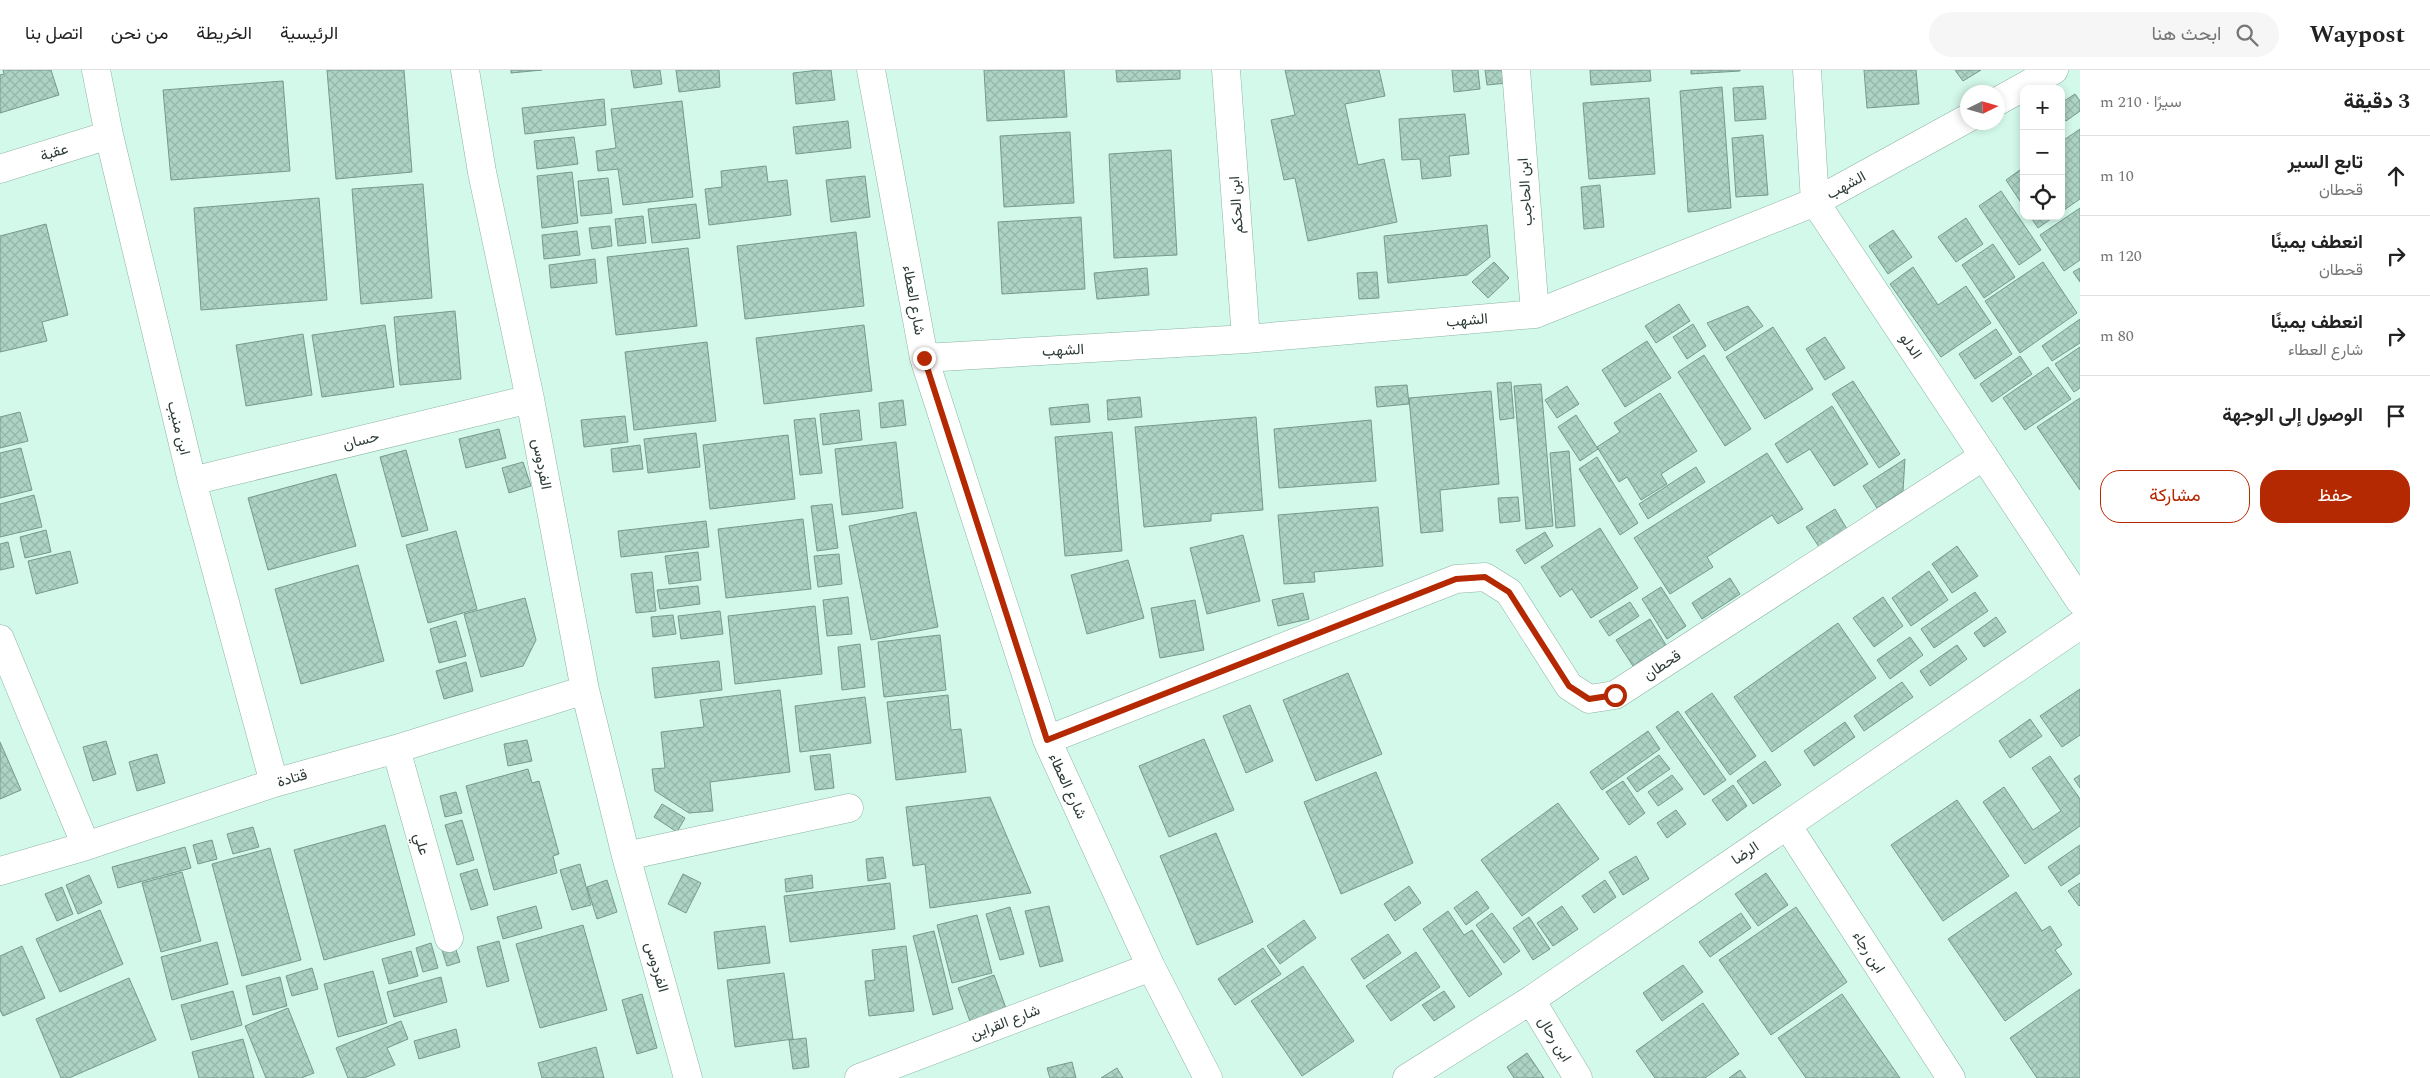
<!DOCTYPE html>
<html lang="ar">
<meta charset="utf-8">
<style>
:root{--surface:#fff;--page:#f6f6f6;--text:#222;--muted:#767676;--line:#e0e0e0;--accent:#b42901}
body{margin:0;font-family:Spectral,Vazirmatn,serif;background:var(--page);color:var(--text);direction:rtl}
.controls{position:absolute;right:15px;top:15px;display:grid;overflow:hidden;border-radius:10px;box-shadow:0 2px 8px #0003}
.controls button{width:45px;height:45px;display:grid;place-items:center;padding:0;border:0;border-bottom:1px solid var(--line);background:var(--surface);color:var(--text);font:25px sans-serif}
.compass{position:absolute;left:1960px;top:15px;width:45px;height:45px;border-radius:50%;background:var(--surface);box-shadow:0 2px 8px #0003;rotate:85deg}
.stop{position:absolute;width:15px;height:15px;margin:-11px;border:4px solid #b42901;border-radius:50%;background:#fff}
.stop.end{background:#b42901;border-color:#fff;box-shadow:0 1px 5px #0008}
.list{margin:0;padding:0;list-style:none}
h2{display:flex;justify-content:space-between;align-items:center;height:65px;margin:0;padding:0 20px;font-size:21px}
h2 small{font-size:16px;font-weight:400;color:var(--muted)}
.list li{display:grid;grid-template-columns:32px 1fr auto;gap:15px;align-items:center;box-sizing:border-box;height:80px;padding:0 20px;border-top:1px solid var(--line)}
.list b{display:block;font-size:19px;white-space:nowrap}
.list p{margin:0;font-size:16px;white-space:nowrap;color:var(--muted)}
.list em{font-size:16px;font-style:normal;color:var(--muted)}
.actions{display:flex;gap:10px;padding:15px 20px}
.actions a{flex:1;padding:11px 0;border:1px solid var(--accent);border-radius:20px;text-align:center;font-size:18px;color:var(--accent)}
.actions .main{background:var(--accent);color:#fff}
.icon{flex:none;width:28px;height:28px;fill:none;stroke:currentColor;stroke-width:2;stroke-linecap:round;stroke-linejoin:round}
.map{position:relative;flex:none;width:2080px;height:1008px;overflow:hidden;direction:ltr}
header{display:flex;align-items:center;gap:30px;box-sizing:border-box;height:70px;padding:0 25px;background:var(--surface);border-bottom:1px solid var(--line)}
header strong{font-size:24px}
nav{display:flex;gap:28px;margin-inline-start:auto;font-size:18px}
.search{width:350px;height:45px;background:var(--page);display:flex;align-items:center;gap:12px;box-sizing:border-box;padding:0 18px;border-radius:28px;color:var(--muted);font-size:19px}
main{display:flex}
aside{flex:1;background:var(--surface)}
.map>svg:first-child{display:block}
.building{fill:url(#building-cross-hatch);stroke:#769a8d}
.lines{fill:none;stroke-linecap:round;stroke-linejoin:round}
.minor-casing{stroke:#8eb3a6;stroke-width:29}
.minor{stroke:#fff;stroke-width:28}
.route{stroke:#b42901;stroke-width:6}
.labels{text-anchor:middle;stroke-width:4;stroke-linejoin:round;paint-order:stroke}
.street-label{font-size:15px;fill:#2d3c37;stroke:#fff}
</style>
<header>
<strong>Waypost</strong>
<div class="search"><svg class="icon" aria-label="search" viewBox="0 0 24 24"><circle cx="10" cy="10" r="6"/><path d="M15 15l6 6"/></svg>ابحث هنا</div>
<nav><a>الرئيسية</a><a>الخريطة</a><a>من نحن</a><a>اتصل بنا</a></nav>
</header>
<main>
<aside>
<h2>3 دقيقة<small>سيرًا · 210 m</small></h2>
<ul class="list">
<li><svg class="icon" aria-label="ahead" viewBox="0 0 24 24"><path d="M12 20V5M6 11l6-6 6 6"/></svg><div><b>تابع السير</b><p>قحطان</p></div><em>10 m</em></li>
<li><svg class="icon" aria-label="right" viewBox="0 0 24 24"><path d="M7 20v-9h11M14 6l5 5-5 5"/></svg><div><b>انعطف يمينًا</b><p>قحطان</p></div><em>120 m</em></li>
<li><svg class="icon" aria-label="right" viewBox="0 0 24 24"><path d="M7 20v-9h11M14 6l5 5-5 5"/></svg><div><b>انعطف يمينًا</b><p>شارع العطاء</p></div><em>80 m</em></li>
<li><svg class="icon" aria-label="arrive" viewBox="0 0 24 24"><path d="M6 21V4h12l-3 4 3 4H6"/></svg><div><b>الوصول إلى الوجهة</b></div></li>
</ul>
<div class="actions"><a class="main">حفظ</a><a>مشاركة</a></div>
</aside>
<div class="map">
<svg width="2080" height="1008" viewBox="0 0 2080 1008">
<defs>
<pattern id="building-cross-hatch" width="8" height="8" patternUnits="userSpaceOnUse" patternTransform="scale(1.25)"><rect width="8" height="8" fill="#add3c5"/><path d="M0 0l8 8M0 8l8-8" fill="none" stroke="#95b6aa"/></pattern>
</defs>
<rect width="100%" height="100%" fill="#d3f9eb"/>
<path class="building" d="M3 0H51L59 25 0 43V5L4 4Z
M327 0H404L412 102 336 109Z
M511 0H542L511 3Z
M631 0H660L662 14 634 18Z
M676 0H719L720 17 679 22Z
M819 0H831L835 30 796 34 793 3Z
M984 0H1064L1067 47 987 51Z
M1116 0H1180V9L1117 12Z
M1285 0H1379L1385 26 1345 34 1358 95 1384 89 1397 152 1308 171 1295 108 1284 110 1271 50 1295 45Z
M1452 0H1478L1480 19 1454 22Z
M1485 0H1506L1507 13 1487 15Z
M1590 0H1650L1651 11 1591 15Z
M1691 0H1740V1L1691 4Z
M1864 0H1916L1919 34 1867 38Z
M1955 0H1981L1963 11Z
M283 11 290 101 171 110 163 20Z
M1763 16 1766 49 1735 51 1733 18Z
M1722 17 1731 138 1688 142 1680 21Z
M2075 24 2080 31V41L2066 51 2061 44V33Z
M1649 28 1655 104 1589 109 1583 33Z
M604 29 606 55 525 64 522 38Z
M682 31 693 127 623 135 618 99 598 101 596 81 616 78 611 39Z
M1465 44 1469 84 1449 86 1451 106 1422 109 1420 89 1402 90 1399 49Z
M848 51 851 78 796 84 793 57Z
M2080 59V129L2061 142V72Z
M1070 62 1074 133 1004 137 1000 66Z
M1763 65 1768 125 1736 127 1732 68Z
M574 67 578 94 537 99 534 71Z
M1171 80 1177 185 1114 188 1109 84Z
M766 96 768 112 787 110 791 145 709 155 705 119 722 117 721 101Z
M2024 97V137L2006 110Z
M572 102 578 153 542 158 537 106Z
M865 106 870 147 831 152 826 110Z
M608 108 612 143 581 146 578 111Z
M423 114 432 228 361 234 352 119Z
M1600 115 1604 157 1584 159 1581 117Z
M2001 121 2041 180 2019 195 1979 136Z
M319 128 327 230 201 240 194 138Z
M696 134 700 168 652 173 648 139Z
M2080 138V190L2064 201 2040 165Z
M643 146 646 173 618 176 615 149Z
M2030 146H2055L2038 158Z
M1081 147 1085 219 1002 224 998 152Z
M1966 148 1983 174 1956 192 1938 167Z
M46 154 68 245 42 252 47 271 0 282V166Z
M1487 155 1490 187 1467 205 1388 213 1384 166Z
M610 156 612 176 592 179 589 158Z
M1893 160 1912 187 1888 204 1869 176Z
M577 161 580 185 544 189 542 165Z
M856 162 864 236 745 249 737 176Z
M1993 174 2015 207 1984 228 1962 195Z
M688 178 697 256 616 265 607 187Z
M595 189 597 213 551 218 549 195Z
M1494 192 1509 208 1488 228 1472 212Z
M2043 192 2077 243 2020 283 1985 231Z
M1913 197 1938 235 1966 216 1991 253 1941 287 1890 214Z
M1147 198 1149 225 1097 229 1094 203Z
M2080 198V212L2073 202Z
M1377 202 1379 228 1359 229 1357 203Z
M1679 234 1690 251 1656 273 1645 256Z
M1748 236 1763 256 1725 281 1707 253Z
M455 241 461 309 400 315 394 247Z
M2080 249V273L2052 291 2042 276Z
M1693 254 1706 276 1687 289 1673 267Z
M385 255 394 317 322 327 312 265Z
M864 255 872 321 764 334 756 268Z
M1773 257 1813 319 1765 349 1726 287Z
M1996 259 2012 284 1975 309 1959 284Z
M303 264 312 325 246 336 236 275Z
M1825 267 1845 298 1825 310 1806 279Z
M1647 271 1671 308 1625 337 1602 300Z
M707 272 716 351 634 360 625 282Z
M2080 277V318L2074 322 2055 294Z
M1704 285 1751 359 1725 376 1678 302Z
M2020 286 2032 304 1992 332 1980 314Z
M2048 297 2071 329 2025 360 2003 328Z
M1853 311 1900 384 1879 398 1832 324Z
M1511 312 1514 348 1500 350 1497 313Z
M1541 314 1553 456 1526 459 1514 316Z
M1407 315 1409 334 1377 337 1375 317Z
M1567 316 1579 334 1557 348 1545 330Z
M1491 321 1499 414 1440 420 1443 461 1421 463 1409 328Z
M1660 323 1697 381 1661 404 1667 414 1641 430 1627 407 1619 412 1597 377 1620 362 1614 353Z
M1140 327 1142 347 1108 350 1107 330Z
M2080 328V420L2037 357Z
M903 330 906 355 881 358 879 333Z
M1088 334 1090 352 1051 355 1049 338Z
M1832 336 1868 394 1834 416 1810 379 1787 393 1775 374Z
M859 340 862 370 823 375 820 344Z
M20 342 28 371 0 378V347Z
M1576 345 1598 379 1580 391 1558 357Z
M625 346 628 372 584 377 581 350Z
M1256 347 1263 440 1211 444V451L1144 457 1135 357Z
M815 348 822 403 800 405 794 350Z
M1371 350 1376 411 1279 418 1274 359Z
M499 359 506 388 466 398 459 369Z
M1112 362 1122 481 1065 486 1055 367Z
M696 363 700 397 648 403 644 369Z
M788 365 795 429 710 439 703 375Z
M896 372 903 438 842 445 835 379Z
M640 375 643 399 613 402 611 379Z
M21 378 32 420 0 428V383Z
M406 380 428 460 402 467 380 387Z
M1569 381 1575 456 1556 458 1550 383Z
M1767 383 1803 439 1778 454 1772 445 1707 487 1713 497 1670 524 1634 468Z
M1597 387 1638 453 1620 465 1579 399Z
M1905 389 1903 421 1877 438 1863 416Z
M523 392 531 416 509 423 502 398Z
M1696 397 1705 412 1648 449 1639 434Z
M336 404 356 476 268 500 248 428Z
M34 425 42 457 0 467V434Z
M1518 427 1520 451 1500 453 1498 428Z
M832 434 838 478 817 481 811 436Z
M1378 437 1383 496 1314 502 1315 512 1284 514 1278 445Z
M1835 439 1847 459 1819 477 1806 457Z
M916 442 938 557 871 570 849 456Z
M803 449 811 519 726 528 718 459Z
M706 451 709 477 621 487 618 461Z
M1600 458 1638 518 1591 548 1572 519 1560 527 1541 497Z
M46 460 51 482 25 488 20 467Z
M456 461 477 539 428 553 406 475Z
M1545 462 1553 476 1525 494 1516 480Z
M1243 465 1260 531 1207 544 1190 478Z
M8 472 14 497 0 500V474Z
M1957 476 1978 506 1952 523 1932 494Z
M70 481 78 513 36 524 28 491Z
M698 482 701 510 669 514 665 486Z
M839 484 842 514 818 517 814 486Z
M1128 490 1144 548 1087 564 1071 505Z
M358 495 384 591 301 614 275 519Z
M1929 501 1948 530 1911 556 1892 528Z
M652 502 656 541 636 543 631 504Z
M1730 508 1740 524 1702 549 1692 533Z
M698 516 700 534 660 539 657 520Z
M1661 517 1686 556 1667 569 1642 529Z
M1975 522 1988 541 1934 578 1921 559Z
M1303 523 1309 549 1278 556 1272 530Z
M848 527 852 564 827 566 823 530Z
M1883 527 1903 556 1874 577 1853 548Z
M525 528 536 570 523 596 481 607 464 544Z
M1195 530 1204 580 1160 588 1151 538Z
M1630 532 1639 546 1609 566 1599 551Z
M815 536 822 604 735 614 728 546Z
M720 541 723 564 681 569 678 546Z
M673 545 676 564 653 567 651 547Z
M1996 547 2006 562 1984 577 1974 563Z
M1650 549 1666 575 1633 596 1616 570Z
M456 551 466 586 439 593 430 559Z
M1838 553 1876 608 1772 682 1734 627Z
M940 565 946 620 884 627 878 572Z
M1910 567 1923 585 1890 609 1877 590Z
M860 574 865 617 842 620 838 577Z
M1957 575 1967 589 1930 616 1920 601Z
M719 591 722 620 655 628 652 598Z
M466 592 473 621 444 629 436 601Z
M1348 603 1382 684 1316 711 1283 630Z
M1902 612 1913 627 1864 661 1854 646Z
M2080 619V665L2062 677 2040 646Z
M780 620 790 702 710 712 713 741 689 743 655 721 652 699 665 698 661 662 704 657 700 630Z
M1712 623 1756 686 1730 705 1685 642Z
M948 625 951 660 961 659 966 702 896 710 887 632Z
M865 627 871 673 800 682 795 636Z
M1250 635 1273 691 1246 703 1223 646Z
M1678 641 1726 710 1704 725 1656 657Z
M2030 649 2042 666 2010 688 1999 671Z
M1845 652 1855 667 1814 696 1804 681Z
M1648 661 1660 679 1602 720 1590 702Z
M1204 669 1234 740 1169 767 1139 696Z
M527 670 532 691 508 696 504 674Z
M106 671 116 704 93 711 83 677Z
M0 672 21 720 0 729Z
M157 684 165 713 137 721 129 692Z
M830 684 834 718 815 720 810 686Z
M1659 685 1670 699 1637 722 1627 708Z
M2050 686 2080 729V756L2025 794 1983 732 2004 717 2033 760 2061 741 2032 698Z
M1765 691 1781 715 1753 734 1737 711Z
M528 699 532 713 539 711 559 784 553 786 557 803 494 820 466 716Z
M1376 702 1413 793 1341 824 1304 732Z
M1672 705 1683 719 1658 736 1648 722Z
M2080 705V718L2074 709Z
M1623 711 1645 743 1629 755 1606 722Z
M1733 715 1747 736 1727 751 1712 730Z
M456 722 462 743 445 747 440 726Z
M990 727 1031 823 930 838 925 794 913 796 906 737Z
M1957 730 2009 806 1943 851 1891 775Z
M1558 733 1599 789 1522 846 1481 790Z
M662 734 685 748 677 762 654 747Z
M1676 740 1686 754 1667 768 1657 753Z
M462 750 474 790 457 795 445 755Z
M385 755 415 865 324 890 294 780Z
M253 757 259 777 233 784 227 764Z
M1216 763 1253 852 1197 875 1160 786Z
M212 770 217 789 198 794 193 775Z
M2080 775V803L2061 816 2048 797Z
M185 777 191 798 118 818 112 797Z
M270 778 301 890 242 906 212 794Z
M1636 786 1649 809 1623 825 1609 802Z
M883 787 886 808 868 811 866 789Z
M580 794 591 835 572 840 560 800Z
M477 799 488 835 471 840 460 804Z
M182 802 201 871 161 882 142 813Z
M1766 803 1788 835 1758 856 1735 824Z
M683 804 701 813 686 843 668 834Z
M89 805 102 833 78 844 66 815Z
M812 805 813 818 786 822 785 809Z
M607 810 617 842 597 849 587 817Z
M1605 810 1616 827 1594 843 1582 826Z
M890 813 895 859 790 872 784 826Z
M2080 813V835L2079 836 2068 821Z
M1409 816 1421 833 1395 851 1384 834Z
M62 817 73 844 57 851 45 824Z
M1477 821 1489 838 1466 855 1454 838Z
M2016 822 2042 861 2050 856 2062 875 2055 880 2072 904 2005 951 1948 869Z
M536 836 542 858 503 869 497 847Z
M1049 836 1063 891 1040 897 1025 841Z
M1562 836 1578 859 1553 876 1537 853Z
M1010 837 1024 884 1000 890 986 844Z
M1796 837 1847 912 1771 965 1719 890Z
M100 840 123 894 60 922 36 869Z
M1448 841 1464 865 1472 860 1502 904 1469 927 1423 859Z
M1492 843 1520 881 1504 893 1476 855Z
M1741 843 1751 858 1710 887 1699 872Z
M977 845 992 903 952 913 937 855Z
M1529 847 1550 879 1533 890 1513 858Z
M1304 850 1316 868 1280 894 1267 876Z
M583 855 607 940 540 958 516 874Z
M765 856 770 893 718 899 714 862Z
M934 861 953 939 933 945 913 866Z
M1388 864 1401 883 1364 909 1351 889Z
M499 871 509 911 487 917 477 877Z
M217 872 228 914 172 930 161 887Z
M431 873 438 898 423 902 416 878Z
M454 874 460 892 447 896 441 877Z
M22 876 45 928 3 946 0 940V886Z
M906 876 914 941 869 946 865 911 875 910 872 880Z
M1263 878 1281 904 1235 935 1218 909Z
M411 881 418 906 389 914 382 889Z
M1416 882 1440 917 1391 951 1366 916Z
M1683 895 1703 922 1662 951 1643 923Z
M1303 896 1354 971 1302 1006 1251 931Z
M312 898 318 919 292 926 286 906Z
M373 901 387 953 338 967 324 914Z
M784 903 793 969 735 977 727 910Z
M994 905 1007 941 971 954 958 918Z
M280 907 287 936 253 945 246 916Z
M441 907 447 932 394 947 387 922Z
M129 908 156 970 69 1008H61L36 949Z
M2080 919V1008H2037L2010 968Z
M233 921 242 955 191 970 181 935Z
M1444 921 1455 937 1434 951 1422 935Z
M642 924 657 978 637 984 622 930Z
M1842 924 1900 1008H1806L1778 968Z
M1703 933 1739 984 1705 1008H1655L1636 981Z
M288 938 314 1003 301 1008H266L245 956Z
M401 951 408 969 387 978 395 995 364 1008H348L336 978Z
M456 959 460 977 419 989 414 971Z
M806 968 809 997 793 999 789 970Z
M243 969 254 1008H199L192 982Z
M596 977 604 1008H542L538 993Z
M1527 983 1544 1008H1514L1507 997Z
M1072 992 1076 1008H1050L1047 998Z
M1117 998 1123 1008H1101Z
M1740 1000 1746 1008H1729Z"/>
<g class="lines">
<g class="minor-casing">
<path id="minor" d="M96 0 109 65 192 411 274 713
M465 0 482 102 530 329 585 620 626 786 688 1008
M871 0 924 288 1047 670 1151 897 1208 1008
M1226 0 1246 269
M1516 0 1535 244
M1807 0 1815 132 2080 531
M1998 31 2054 0
M0 99 109 65
M924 288 1246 269 1535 244 1815 132 1968 48
M192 411 530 329
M0 569 86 776
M1047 670 1456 509 1485 507 1509 522 1569 616 1589 629 1615 625 1984 386
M396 679 449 868
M1787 755 1951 1008
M626 786 849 738
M0 801 86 776 274 713 396 679 585 620
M1531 930 1578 1008
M859 1008 1151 897
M1407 1008 1531 930 2080 555"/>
</g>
<use href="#minor" class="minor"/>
</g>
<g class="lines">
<path class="route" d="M924 288 1047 670 1456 509 1485 507 1509 522 1569 616 1589 629 1615 625"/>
</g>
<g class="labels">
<g class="street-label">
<text transform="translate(54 82) rotate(-17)" y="5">عقبة</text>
<text transform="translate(1846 115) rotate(-29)" y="5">الشهب</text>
<text transform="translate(1525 122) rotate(-94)" y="5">ابن الحاجب</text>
<text transform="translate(1236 135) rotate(-94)" y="5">ابن الحكم</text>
<text transform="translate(914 230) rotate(80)" y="5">شارع العطاء</text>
<text transform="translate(1467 250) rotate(-5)" y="5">الشهب</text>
<text transform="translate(1911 276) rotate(56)" y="5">الدلو</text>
<text transform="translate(1063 280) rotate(-3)" y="5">الشهب</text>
<text transform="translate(179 358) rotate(76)" y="5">ابن منيب</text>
<text transform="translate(361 370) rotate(-14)" y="5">حسان</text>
<text transform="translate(542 394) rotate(79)" y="5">الفردوس</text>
<text transform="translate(1662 595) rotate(-33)" y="5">قحطان</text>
<text transform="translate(292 708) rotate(-16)" y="5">قتادة</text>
<text transform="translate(1068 716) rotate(65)" y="5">شارع العطاء</text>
<text transform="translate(422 774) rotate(74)" y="5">علي</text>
<text transform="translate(1745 783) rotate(-34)" y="5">الرضا</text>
<text transform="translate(1869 882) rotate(57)" y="5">ابن رجاء</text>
<text transform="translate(657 897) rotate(74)" y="5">الفردوس</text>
<text transform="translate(1005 952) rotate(-21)" y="5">شارع القراين</text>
<text transform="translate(1555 969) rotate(59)" y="5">ابن رحال</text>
</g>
</g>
</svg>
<div class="controls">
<button>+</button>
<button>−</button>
<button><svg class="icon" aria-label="locate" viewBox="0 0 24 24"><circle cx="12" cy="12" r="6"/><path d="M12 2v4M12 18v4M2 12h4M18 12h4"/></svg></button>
</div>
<svg class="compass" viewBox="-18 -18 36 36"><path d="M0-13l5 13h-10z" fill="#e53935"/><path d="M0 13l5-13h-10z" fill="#767676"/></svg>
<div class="stop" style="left:1615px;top:625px"></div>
<div class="stop end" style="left:924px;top:288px"></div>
</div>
</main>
